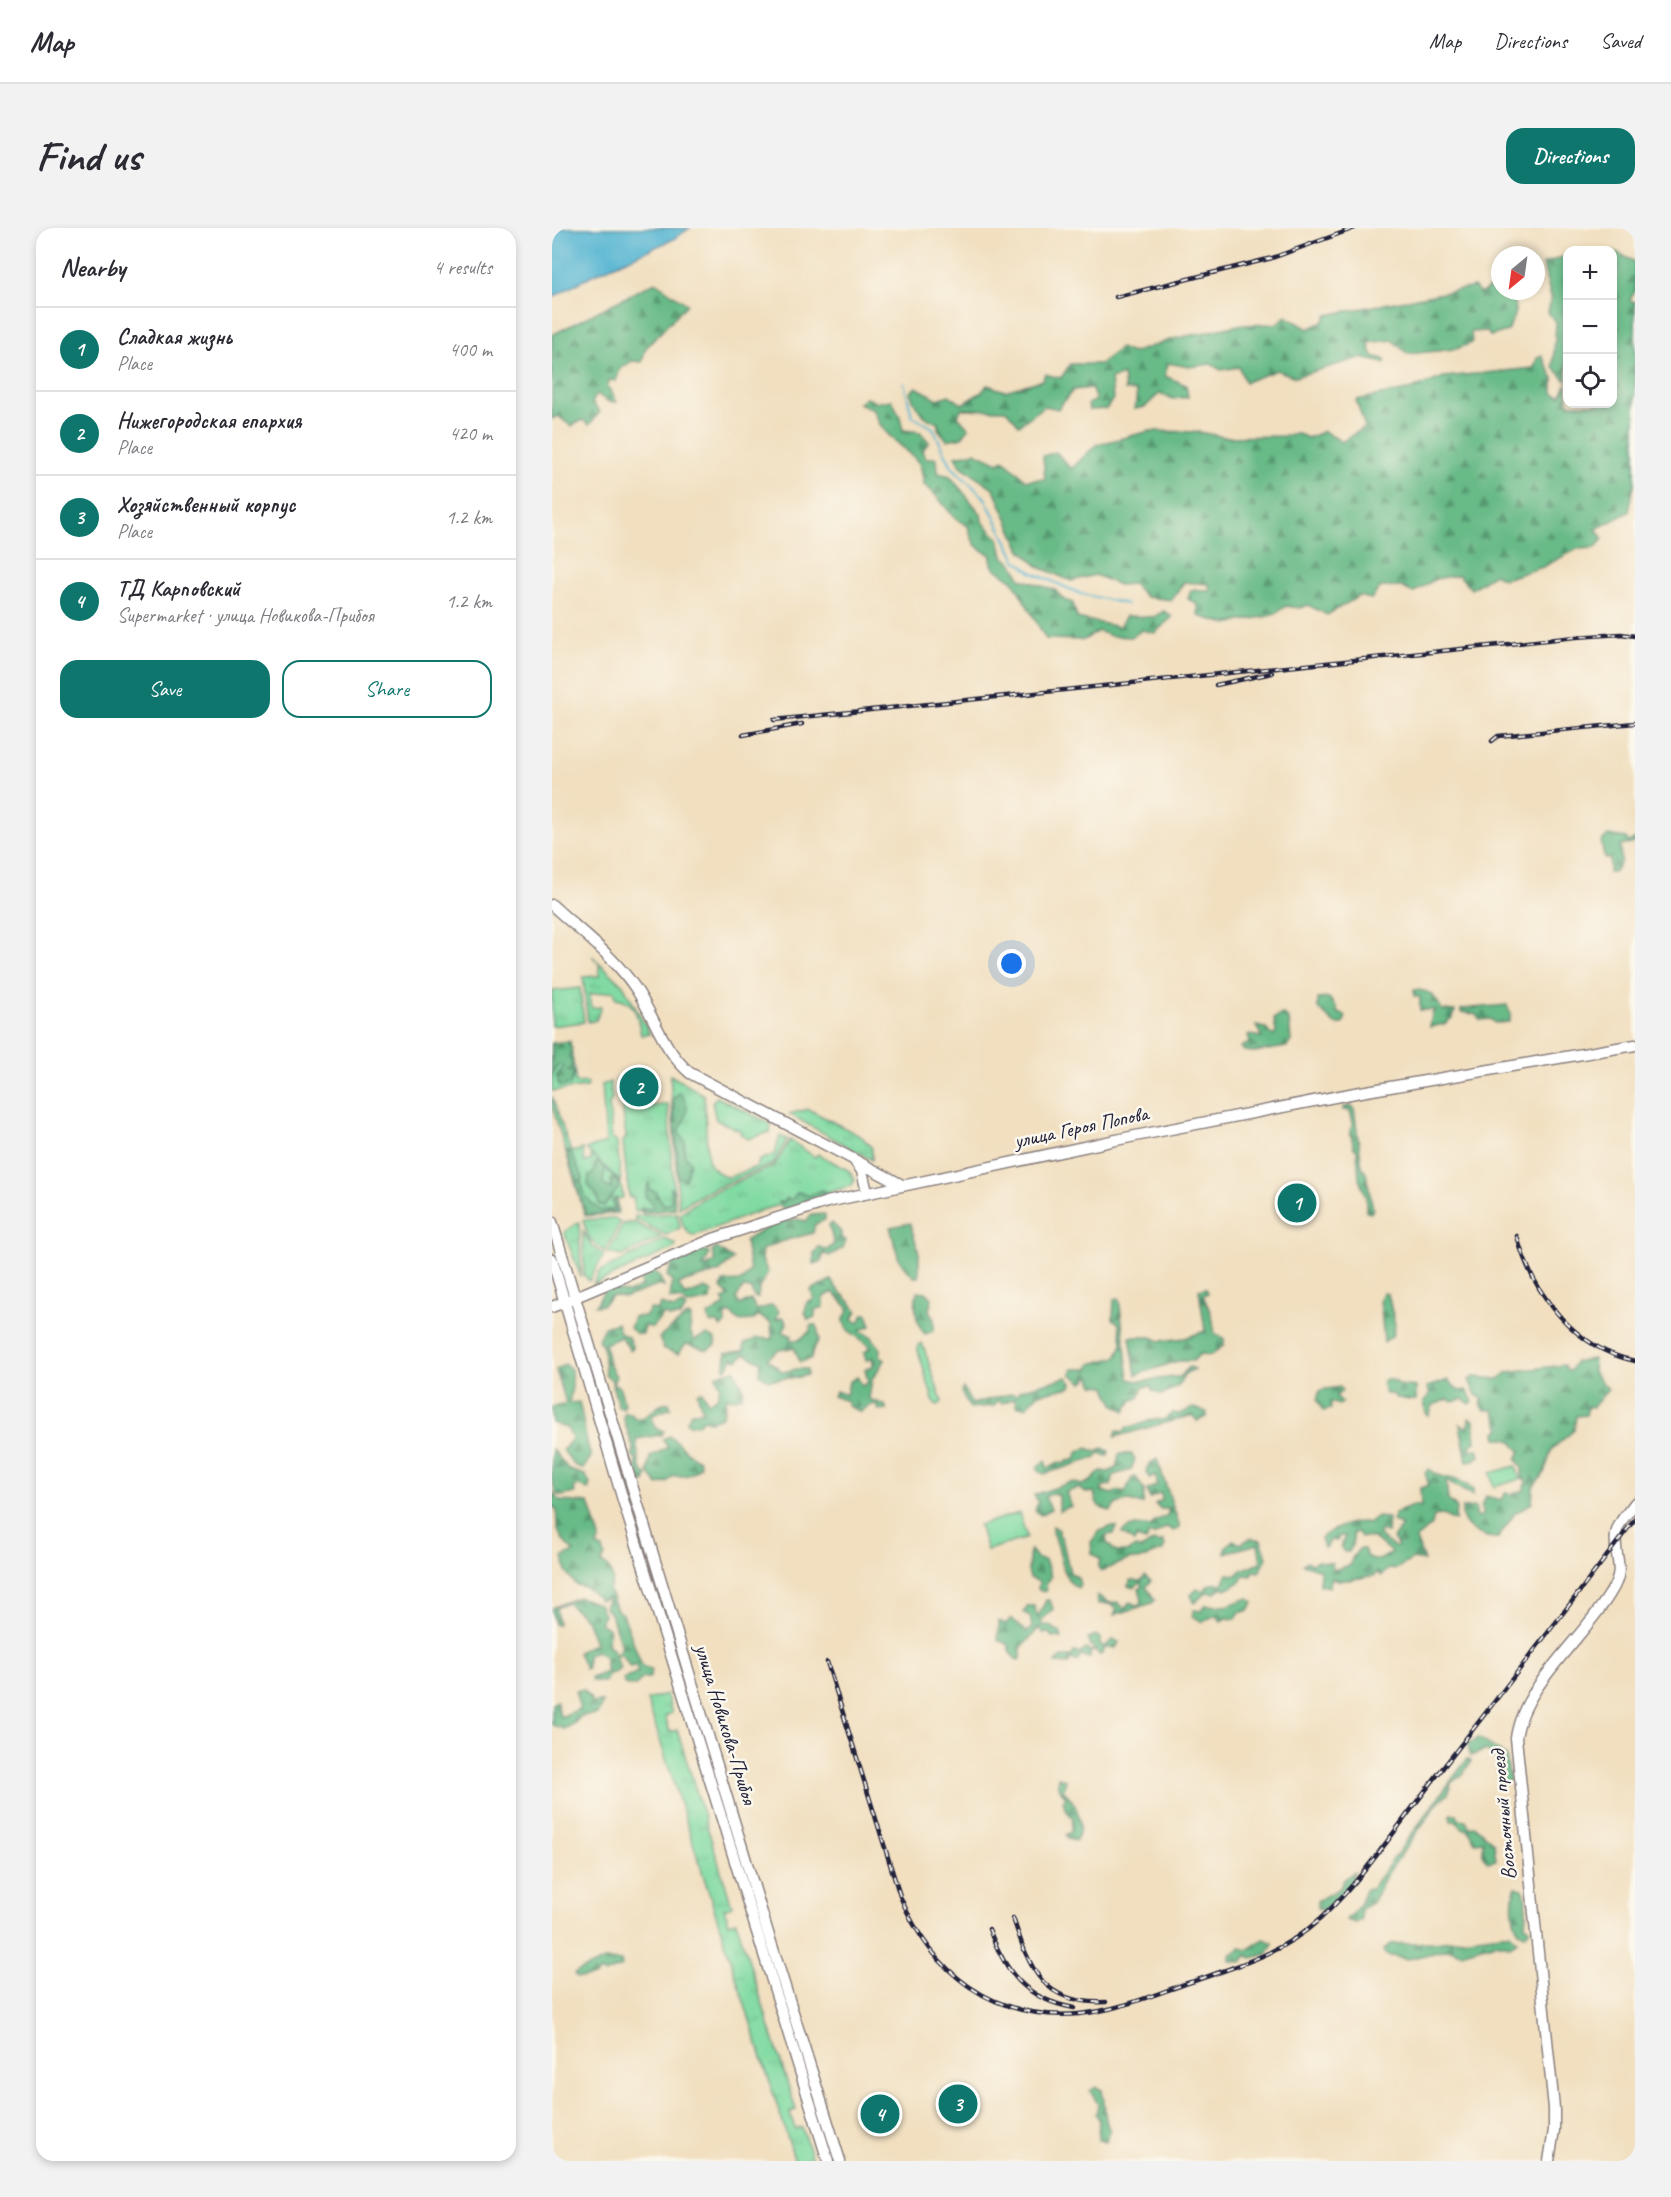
<!DOCTYPE html>
<meta charset="utf-8">
<style>
:root{--surface:#fff;--page:#f2f2f3;--text:#2b2b33;--muted:#7c7c81;--line:#e1e1e2;--accent:#0f766e}
body{margin:0;font-family:Caveat,sans-serif;background:var(--page);color:var(--text)}
.controls{position:absolute;right:18px;top:18px;display:grid;overflow:hidden;border-radius:12px;box-shadow:0 3px 9px #0003}
.controls button{width:54px;height:54px;display:grid;place-items:center;padding:0;border:0;border-bottom:2px solid var(--line);background:var(--surface);color:var(--text);font:30px sans-serif}
.compass{position:absolute;left:939px;top:18px;width:54px;height:54px;border-radius:50%;background:var(--surface);box-shadow:0 3px 9px #0003;rotate:209deg}
.you{position:absolute;left:460px;top:736px;width:21px;height:21px;margin:-15px;border:4px solid #fff;border-radius:50%;background:#1a73e8;box-shadow:0 0 0 9px #1a73e833}
.badge{display:grid;place-items:center;width:39px;height:39px;border-radius:50%;background:var(--accent);color:#fff;font-size:20px;font-weight:700}
.pin{position:absolute;translate:-50% -50%;border:3px solid #fff;box-shadow:0 2px 6px #0006}
.list{margin:0;padding:0;list-style:none}
h2{display:flex;justify-content:space-between;align-items:center;height:78px;margin:0;padding:0 24px;font-size:26px}
h2 small{font-size:20px;font-weight:400;color:var(--muted)}
.list li{display:grid;grid-template-columns:39px 1fr auto;gap:18px;align-items:center;box-sizing:border-box;height:84px;padding:0 24px;border-top:2px solid var(--line)}
.list b{display:block;font-size:22px;white-space:nowrap}
.list p{margin:0;font-size:20px;white-space:nowrap;color:var(--muted)}
.list em{font-size:20px;font-style:normal;color:var(--muted)}
.actions{display:flex;gap:12px;padding:18px 24px}
.actions a{flex:1;padding:14px 0;border:2px solid var(--accent);border-radius:18px;text-align:center;font-size:21px;color:var(--accent)}
.actions .main{background:var(--accent);color:#fff}
.icon{flex:none;width:33px;height:33px;fill:none;stroke:currentColor;stroke-width:2;stroke-linecap:round;stroke-linejoin:round}
.map{position:relative;flex:none;width:1083px;height:1933px;overflow:hidden;border-radius:18px}
header{display:flex;align-items:center;gap:36px;box-sizing:border-box;height:84px;padding:0 30px;background:var(--surface);border-bottom:2px solid var(--line)}
header strong{font-size:28px}
nav{display:flex;gap:33px;margin-inline-start:auto;font-size:21px}
.intro{display:flex;align-items:center;justify-content:space-between;box-sizing:border-box;height:144px;padding:0 36px}
h1{margin:0;font-size:42px}
.button{padding:15px 27px;border-radius:18px;background:var(--accent);color:#fff;font-size:21px;font-weight:700}
main{display:flex;gap:36px;padding:0 36px}
aside{flex:1;background:var(--surface);border-radius:18px;box-shadow:0 3px 9px #0003}
.map>svg:first-child{display:block}
.grass{fill:url(#grass-tufts);stroke:#517e6e;stroke-width:1.5}
.forest{fill:url(#forest-firs);stroke:#456e61;stroke-width:1.5}
.park{fill:#80daa1;stroke:#517e6e;stroke-width:1.5}
.water{fill:#54b5d2;stroke:#3b6c86;stroke-width:1.5}
.lines{fill:none;stroke-linecap:round;stroke-linejoin:round}
.stream{stroke:#54b5d2;stroke-width:2}
.secondary-casing{stroke:#8a807e;stroke-width:13}
.primary-casing{stroke:#8a807e;stroke-width:13}
.secondary{stroke:#fff;stroke-width:10}
.primary{stroke:#fff;stroke-width:10}
.rail-casing{stroke:#22223b;stroke-width:4.5}
.rail{stroke:#fbf7ec;stroke-width:2;stroke-dasharray:7;stroke-linecap:butt}
.labels{text-anchor:middle;stroke-width:5;stroke-linejoin:round;paint-order:stroke}
.street-label{font-size:21px;fill:#22223b;stroke:#fbf7ec}
</style>
<header>
<strong>Map</strong>
<nav><a>Map</a><a>Directions</a><a>Saved</a></nav>
</header>
<div class="intro"><h1>Find us</h1><a class="button">Directions</a></div>
<main>
<aside>
<h2>Nearby<small>4 results</small></h2>
<ul class="list">
<li><span class="badge">1</span><div><b>Сладкая жизнь</b><p>Place</p></div><em>400 m</em></li>
<li><span class="badge">2</span><div><b>Нижегородская епархия</b><p>Place</p></div><em>420 m</em></li>
<li><span class="badge">3</span><div><b>Хозяйственный корпус</b><p>Place</p></div><em>1.2 km</em></li>
<li><span class="badge">4</span><div><b>ТД Карповский</b><p>Supermarket · улица Новикова-Прибоя</p></div><em>1.2 km</em></li>
</ul>
<div class="actions"><a class="main">Save</a><a>Share</a></div>
</aside>
<div class="map">
<svg width="1083" height="1933" viewBox="0 0 1083 1933">
<defs>
<pattern id="grass-tufts" width="24" height="20" patternUnits="userSpaceOnUse" patternTransform="scale(1.5)"><rect width="24" height="20" fill="#80daa1"/><path d="M3 7l-1-3M5 7V3M7 7l1-3M15 17l-1-3M17 17v-4M19 17l1-3" fill="none" stroke="#6ebb8c"/></pattern>
<pattern id="forest-firs" width="22" height="20" patternUnits="userSpaceOnUse" patternTransform="scale(1.5)"><rect width="22" height="20" fill="#68ba87"/><path d="M5 1l3.5 6h-7zM16 11l3.5 6h-7z" fill="#559770"/></pattern>
</defs>
<rect width="100%" height="100%" fill="#fbf7ec"/>
<filter id="ink" filterUnits="userSpaceOnUse"><feTurbulence type="fractalNoise" baseFrequency=".0167" numOctaves="2"/><feDisplacementMap in="SourceGraphic" scale="12" xChannelSelector="R" yChannelSelector="G"/><feConvolveMatrix kernelMatrix="1 2 1 2 8 2 1 2 1" color-interpolation-filters="sRGB"/></filter>
<filter id="wash" filterUnits="userSpaceOnUse"><feTurbulence type="fractalNoise" baseFrequency=".008" numOctaves="4" result="noise"/><feDisplacementMap in="SourceGraphic" scale="24" xChannelSelector="R" yChannelSelector="G"/><feGaussianBlur stdDeviation="1.35" result="paint"/><feColorMatrix in="noise" values="0 0 0 0 0 0 0 0 0 0 0 0 0 0 0 0 0 1.4 0 .05"/><feComposite in="paint" operator="in"/></filter>
<g filter="url(#wash)">
<rect width="100%" height="100%" fill="#f1dfc0"/>
<path class="grass" d="M40 728 71 757 98 806 89 807C86 790 84 772 64 770L62 763 38 766 40 780 49 779 44 792 36 794 31 749 48 748 47 736Z
M28 760 32 794 0 798V763Z
M18 813 24 855 35 854 36 857 35 859 0 863V815Z
M118 847 152 867 156 932 161 941 175 950 204 939 208 932 223 926 228 908 235 911 221 936 154 964 127 980Z
M77 848 88 880 116 876 123 980 83 983 81 969 77 970 71 914 74 909 70 874 66 871 64 852Z
M58 854 60 871 57 876 60 911 65 914 69 954 34 921 54 915 50 857Z
M0 868 19 924 31 921 32 934 40 932 38 925 69 956 71 970 65 971 66 985 33 988 0 877Z
M165 869 219 896 218 904 196 911 188 906 189 903 164 892 160 874Z
M256 881 310 909 320 920V932L237 886Z
M238 912 263 929 266 926 296 942 303 952 299 958 210 982 144 1007H139L131 998 128 985 155 967 222 938Z
M125 985 128 1000 114 1007 83 991V988Z
M63 990 68 995 53 1024 37 1010 31 992Z
M27 994 29 1049 12 1004Z
M82 994 110 1009 70 1028 56 1025 71 996Z
M31 1003 40 1018 52 1027 37 1053 32 1047Z
M113 1011 124 1016 122 1020 41 1057 47 1044Z
M370 1115 390 1174 386 1177 382 1175 366 1123V1117Z
M114 1466 120 1485 113 1488 118 1504 125 1502 180 1678 172 1681 177 1695 184 1693 244 1882 238 1884 243 1901 250 1900 261 1933H243L95 1472Z"/>
<path class="forest" d="M1064 24 1083 34V63L1078 72 1083 74V252L1077 284 1044 301 1051 311 1043 320 1025 321 991 339 952 351 942 346 919 361 907 347 883 351 861 365 850 359H829L819 371 807 368 775 387 756 377 748 380 734 378 721 387 674 396 646 388V377L636 371 639 362 658 363 657 356 632 354 620 372 594 369 581 356 567 357 543 347 519 353 487 339 469 322 441 260 409 238 404 228 423 224 446 235 452 232 474 252 493 251 491 228 504 224 519 241 544 217 598 203 647 204 673 209 731 208 744 205 756 210 772 203 790 214 813 199 804 172 860 161 892 149 982 140 985 130 990 128 1001 149V165L1008 168 1015 156 1016 176H1060V25Z
M1013 28 1016 29 1015 153 1001 139 1004 95 996 84 999 70 991 36Z
M948 53V63H962L963 85 956 103 938 108 935 103 919 104 920 115 904 121 856 126 840 112 816 115 821 128 834 132 832 135 808 130 743 149 725 142 693 154 687 139 669 142 659 136 637 139 616 135 613 148 634 157 636 169 620 171 608 165 593 179 583 181 585 163 573 162 571 147 559 151 561 171 554 181 537 182 536 176 544 172 539 160 521 162 506 181 493 178 467 197 454 182 409 181 406 188 417 200 410 209 395 212 386 201V195C370 190 365 181 358 165L364 159 386 171 397 167 410 176 430 164 435 157 453 163 490 152 493 146 509 150 518 136H548L568 120 580 125 621 111 687 97 725 96 734 88 756 101 771 94 775 87 922 59 928 66Z
M103 54 135 76 93 121 90 134 80 133 68 141 64 153 58 152 55 157 65 174H57L45 166 40 175 48 184 37 197 31 192 19 198 6 188 0 191V107Z
M314 170 325 174 340 172 348 189 351 202 368 204 377 214 370 223 374 230H385L386 245 398 248 429 286 430 293 447 311 451 328 461 336 469 351 503 362 512 372 521 375 525 390 567 399 574 388 602 389 612 383 620 389 603 405 590 402 580 409 559 408 546 403 532 412 494 411 461 353 441 339 438 326C423 321 420 313 416 298 395 288 391 270 372 257 371 250 370 239 366 234 350 215 329 208 322 182L307 175Z
M1056 607 1074 610 1076 614 1083 611V615L1068 618 1069 633 1063 644H1057L1058 630 1053 631 1049 614Z
M862 762C879 762 883 768 890 782L903 783 901 789 892 796 878 799 880 786 883 782H868V769L862 768Z
M777 770 785 780V784L794 788 791 796H783L766 780V771Z
M955 777 959 786 957 794 943 795 938 791 928 792 923 786 909 784V781Z
M730 786 737 791 739 813 735 819 702 824 692 823 689 819 698 815 696 807 710 809 704 798 713 800 721 808 724 805 722 791Z
M15 813 20 821 17 830 20 832V840L16 842 22 845 18 857 7 858 5 848 12 838 7 836 0 846V816Z
M127 865C141 875 134 892 126 904L133 913 132 926 138 934 133 952 126 949 121 871Z
M799 878 802 880 810 939 814 945 821 981 819 985 814 984V969L807 951 805 922 802 920 798 902 801 895 798 883 791 882V879Z
M14 923 19 925 31 950 29 954 34 969 47 982 62 981 60 972 64 970V984L34 987Z
M47 934 53 940 51 956 59 961V952L61 949 68 958 52 978 47 977 45 968 36 957 37 948 42 945 43 936Z
M97 954 98 962 103 963 112 977 119 974V960L122 963 123 981 90 985 88 981 90 979 98 981 102 977 93 968Z
M270 962 278 965V970L264 975 255 972 241 981H231L226 974H232L235 970 239 972 246 964 257 968Z
M273 986V992L263 996 261 1005C243 1010 226 1013 210 1022L209 1030 216 1044 207 1060 206 1070 202 1069 199 1061 191 1060 184 1070 188 1077 199 1072 205 1082 220 1077 227 1083 224 1092 231 1089 235 1095 231 1104 240 1108 239 1112H247L258 1103 259 1097H265L267 1112 261 1121 259 1131 248 1134 242 1120 227 1122 215 1131 231 1144 244 1141H255V1147C242 1151 230 1150 216 1152L207 1146 209 1134 193 1126 186 1132 180 1130 176 1140 173 1141 174 1125 192 1123V1116L205 1110 220 1111 219 1095 206 1087 202 1092 186 1093 178 1084 173 1089V1096L169 1099 166 1095H158L156 1087 173 1077 171 1071 177 1068 169 1060 171 1054 190 1053 198 1042 193 1013C209 1003 234 986 254 993L259 987Z
M280 995 289 1004V1010L294 1012 291 1020 277 1028 272 1025 269 1034 262 1036V1025L267 1019 275 1022 282 1016 277 998Z
M358 995 367 1025V1049H362L347 1032 338 999Z
M165 1020 181 1031 167 1044 126 1056 133 1068 153 1060 160 1064 159 1072 135 1077 131 1072 118 1071 120 1053 115 1048 119 1040V1034L147 1023H156L157 1027 151 1039 163 1034 160 1023Z
M102 1044 107 1047 112 1059 108 1057 74 1069 61 1068 50 1077 43 1078 52 1063 82 1052V1054L63 1063 78 1064 91 1058 88 1052 90 1045Z
M279 1052C286 1065 297 1070 305 1083L301 1091 307 1095 311 1086H315L319 1098 307 1102 319 1108 329 1121 328 1127 333 1132 320 1151 317 1171 333 1177 335 1182H327L324 1176 316 1178 309 1184 296 1178 295 1173 281 1168 284 1163 294 1167 297 1154 305 1149 311 1158 316 1154 313 1141 321 1139V1131L314 1132 312 1125 319 1119 296 1102 291 1093 297 1081 281 1064 272 1069V1079L263 1082V1089L256 1092 253 1084 255 1074 262 1072 259 1062Z
M654 1060 656 1065 651 1067 660 1088 663 1106 672 1110V1117L659 1127 648 1126 641 1133H626L584 1147 578 1109H599L608 1113 633 1110 653 1103 647 1062Z
M365 1063 374 1064 380 1070 377 1082 382 1092V1103L373 1106C363 1096 362 1076 365 1063Z
M831 1065 836 1066 843 1097 841 1107 832 1114 828 1071Z
M567 1070 577 1151C593 1157 610 1148 628 1149L637 1139 642 1141 633 1146 626 1158 610 1167 601 1163 599 1158 591 1159 587 1170 580 1172 573 1183 562 1176 553 1158 541 1157 539 1148 531 1154 519 1146 521 1141H537L539 1136 565 1129 570 1115 567 1096 561 1091 562 1071Z
M109 1076 122 1081 130 1077 134 1080 128 1089H117L112 1086 100 1100 93 1097 91 1106H85L78 1100 82 1089 94 1088 98 1081 106 1082Z
M136 1087 139 1089 138 1103 142 1112 155 1107 163 1111 164 1117 155 1122 134 1116 126 1126 112 1121 107 1110Z
M65 1095 68 1105 76 1109 81 1120 78 1122 69 1109 53 1116 57 1136 64 1148 61 1156 67 1158 73 1176 71 1180 66 1179C65 1169 60 1162 60 1152L53 1146 51 1118 46 1112 52 1099Z
M1042 1131 1041 1144 1056 1161 1041 1179 1036 1178 1034 1187 1024 1188 1022 1202 1000 1221 992 1245 981 1259 980 1275 963 1285 946 1310C930 1311 907 1298 910 1280L923 1279 925 1289 932 1287 929 1278 934 1268 950 1272 954 1264 959 1266 971 1263 975 1253 970 1250V1239L964 1231 968 1223 958 1212 945 1210 944 1204 949 1201 941 1182H933L928 1176 931 1171 924 1167 917 1152 922 1149 947 1151 956 1144 1012 1137 1014 1142 1018 1143 1023 1134Z
M13 1136 19 1141 20 1159 17 1175 27 1174C32 1193 33 1210 39 1229L31 1241 22 1237 11 1222 20 1211 15 1200 0 1195V1179L14 1175 4 1142Z
M183 1142 191 1161 190 1168 180 1171 175 1169 170 1189 158 1193 151 1191 145 1197 136 1196 135 1193 139 1184H151L145 1165 150 1163 156 1174 165 1170 168 1158 164 1147Z
M515 1149 520 1155 519 1159 486 1166 474 1179 465 1178 463 1170 450 1175 446 1172 442 1178 418 1180 409 1164 411 1160 420 1176 461 1165 464 1167 468 1162Z
M834 1151 843 1153 846 1157 864 1159V1172C856 1173 852 1170 844 1170L841 1166H834L830 1155Z
M896 1152 907 1163 915 1162 921 1173 918 1176 911 1171 900 1174 897 1171 881 1177 877 1188 874 1186 872 1173 878 1166 875 1159Z
M788 1159 790 1163 784 1168 790 1174 787 1177 778 1174 779 1181 771 1183 765 1172 768 1162Z
M111 1175H117L119 1180 99 1188 103 1200 112 1203 109 1207 84 1211 88 1240 95 1248 93 1254 89 1255 84 1243V1231L80 1227 82 1223 71 1189 73 1184 78 1185 83 1190H91Z
M641 1180 655 1184 654 1189 645 1193 641 1187 563 1209 565 1202 571 1204 575 1199C588 1199 599 1189 611 1192L621 1185 627 1186Z
M917 1190 922 1192 924 1214 918 1218 920 1222 926 1221 928 1228 918 1234 915 1233 908 1196 916 1201Z
M118 1208C129 1216 134 1227 147 1232L148 1238C138 1249 134 1248 121 1248L115 1254 106 1257 96 1245 98 1229 116 1219 110 1211Z
M534 1220 546 1224 550 1220 557 1223 556 1228 546 1226 544 1230 492 1246 486 1243V1238L493 1233 496 1241 506 1234 512 1236 515 1233 523 1232 525 1225Z
M0 1221 17 1242 33 1247 38 1255 36 1262 28 1258 22 1259 23 1265 10 1268 4 1266 0 1253Z
M567 1226H580L583 1231 579 1242 562 1247 559 1257 552 1258 549 1263 561 1266 566 1262 573 1265 580 1250 584 1249 592 1262 591 1276 576 1273 564 1276 559 1283C546 1281 544 1276 542 1264L534 1265 526 1260 514 1264 519 1278 507 1283V1267L499 1266 493 1269 499 1281 489 1287 483 1283 486 1274 482 1267 520 1254 530 1257 539 1253 549 1243 557 1244 564 1240Z
M605 1231 628 1299 622 1303 615 1299 602 1307 597 1306 594 1313 585 1310 582 1314 570 1305C576 1297 590 1297 599 1299L603 1293 615 1288 617 1281H609L603 1276 610 1272 609 1265 598 1270 595 1262 605 1257 604 1247 597 1250 594 1242 597 1236Z
M877 1241C890 1254 906 1246 921 1262V1268L894 1253 896 1272 904 1279 903 1293 891 1287 882 1288 880 1297 864 1311 872 1333 861 1331 844 1341 838 1340 829 1348 825 1344 822 1348C809 1348 793 1356 780 1350L777 1359 767 1357 768 1342 751 1336 755 1333 759 1336 766 1333 780 1335 781 1342 799 1337 800 1330 807 1321H812L815 1329 827 1332 840 1325 822 1310 809 1309 806 1304 801 1305V1315L797 1324H792L789 1319 793 1308H787L785 1313 778 1312 775 1319 772 1320 769 1310C779 1301 803 1291 816 1295L824 1289 836 1290 835 1305 828 1302 827 1308 842 1319 846 1318 841 1310 850 1298 841 1293 843 1285 863 1277 869 1279 868 1260 877 1257 873 1245Z
M0 1265 9 1273 37 1275 48 1309 45 1319 51 1321 53 1328 49 1335 56 1338 61 1352 57 1362 65 1382 71 1386 90 1438 100 1442 97 1450H90L84 1458 73 1457 71 1451 86 1444 84 1437 78 1439 71 1428 65 1426 70 1417C62 1404 64 1390 53 1380L56 1370 48 1372 33 1359 24 1357 14 1344 11 1329 22 1324C8 1312 3 1301 5 1283L0 1276Z
M501 1298 507 1302V1307L510 1310 518 1345 526 1350 528 1357 526 1360C506 1351 512 1320 500 1305Z
M557 1299H564L562 1306 554 1307 555 1315 564 1324H576L583 1319 589 1321 602 1313 607 1315 611 1313 613 1317 611 1323 586 1332 578 1331 549 1343 546 1339 548 1332 540 1325 539 1314 548 1303Z
M699 1310 709 1312 715 1330 707 1344 701 1343 699 1348 692 1347 688 1354 676 1361 670 1360 662 1365 655 1364 642 1375 639 1367 645 1361 652 1363 656 1357 665 1355 671 1357 675 1346 685 1347 689 1342 709 1334 706 1316 673 1325V1320L681 1312 688 1316Z
M478 1321 486 1331 493 1332 499 1349 494 1357 495 1362 491 1364 486 1361 487 1354 478 1350 476 1343Z
M593 1348 599 1353 594 1359 603 1372 600 1375 562 1387 565 1381 558 1376H546L545 1367 558 1375 565 1374 573 1381 578 1374 586 1378 590 1372 587 1361 590 1358 588 1355 582 1360 576 1358 579 1352 589 1353Z
M26 1369 47 1376 52 1387 48 1395 57 1401 56 1416 62 1423 68 1439 64 1444 57 1446 52 1454 40 1453 39 1450 55 1444 52 1428 44 1423 35 1427V1440L33 1441 26 1424 43 1415 34 1391 16 1375 4 1379 6 1396H2L0 1380Z
M696 1370 701 1374 697 1382 687 1385 684 1391 674 1390 669 1393 663 1387 651 1394 640 1388 642 1382 649 1383 653 1377 674 1378Z
M494 1372H498L501 1381 489 1393 491 1398 496 1397 508 1404 510 1410 500 1409 497 1405H491L487 1400 469 1420V1431L465 1432 460 1427 456 1416 446 1412 447 1393 454 1396 459 1390 475 1404 480 1399 478 1388 472 1385 475 1378H482L486 1389Z
M543 1407 549 1410 548 1416 552 1419 561 1412 567 1414 564 1420H552V1424L548 1427 543 1423 538 1424V1430L528 1428 526 1433 518 1431 517 1436 503 1435 510 1429H519L522 1424 528 1426 534 1421 538 1423 544 1422 537 1416 536 1411Z
M31 1461 41 1475 51 1474 45 1486 29 1488 22 1496 12 1501 0 1497V1476L5 1473 8 1489 28 1481 23 1463Z
M927 1510 954 1528 958 1552 952 1556 945 1544 947 1536 935 1522 918 1528 916 1516Z
M915 1531 919 1533 911 1546 899 1555 896 1566 887 1573 834 1648 821 1674 809 1681V1692L804 1695 794 1692 808 1677 813 1662 819 1661Z
M506 1549 514 1552 511 1562C525 1575 534 1597 523 1613L516 1611 514 1607 519 1604 521 1590 514 1582 511 1573 514 1569 506 1559Z
M899 1586H905L907 1591 914 1592 917 1599 923 1598 942 1615 944 1632 936 1634 931 1628V1613L923 1614 917 1602 910 1600 905 1593H899Z
M802 1644C800 1660 783 1671 772 1682L766 1681 765 1673 788 1660 792 1651Z
M964 1659 971 1661 975 1672 973 1697 978 1701 973 1707C959 1703 958 1669 964 1659Z
M958 1705 965 1712 958 1718 943 1715 909 1725 898 1721 856 1731 834 1727 832 1721 839 1716 882 1714Z
M712 1711 721 1715 715 1726 700 1730 695 1727 690 1734 678 1733V1727L689 1720 695 1722Z
M52 1732 69 1733 70 1738 53 1746 48 1743 42 1749 25 1750 22 1746C34 1738 43 1738 52 1732Z
M544 1859 550 1862C554 1877 551 1891 558 1903L554 1914 546 1912 547 1891 544 1886 546 1876 538 1863Z"/>
<path class="park" d="M964 1238 968 1251 942 1259 938 1245Z
M467 1285 475 1310 435 1322 427 1297Z"/>
<path class="water" d="M0 0H138L122 11 40 47 0 70Z"/>
<g class="lines">
<path class="stream" d="M352 155 360 188 381 200 400 239 433 270 464 332 479 344 529 366 575 376"/>
</g>
</g>
<g filter="url(#ink)">
<g class="lines">
<g class="secondary-casing">
<path id="secondary" d="M0 677C28 703 63 729 84 761 103 790 111 822 138 845L350 957
M302 932 310 943 315 964
M0 1079 161 1011 275 974 583 908 803 865 1083 817
M997 1933 1002 1902V1880L964 1510C971 1457 1032 1410 1059 1364 1075 1338 1061 1331 1064 1306 1066 1294 1076 1285 1083 1275"/>
</g>
<g class="primary-casing">
<path id="primary" d="M0 994 216 1705 288 1933
M0 1031 71 1272 276 1933"/>
</g>
<use href="#secondary" class="secondary"/>
<use href="#primary" class="primary"/>
<g class="rail-casing">
<path id="rail" d="M564 69 720 30 803 0
M664 457 720 445
M222 492 1024 409 1069 406 1083 408
M191 507 250 496
M940 513 946 508 1083 495
M965 1008C980 1065 1023 1121 1083 1133
M275 1434 348 1668C380 1745 441 1793 527 1786 565 1783 603 1766 639 1754 686 1738 731 1725 768 1691 812 1650 846 1597 883 1550 950 1464 1017 1378 1083 1291
M461 1690C478 1742 491 1777 554 1774
M437 1701C454 1745 473 1771 522 1780"/>
</g>
<use href="#rail" class="rail"/>
</g>
</g>
<g class="labels">
<g class="street-label">
<text transform="translate(529 899) rotate(-12)" y="7">улица Героя Попова</text>
<text transform="translate(174 1496) rotate(73)" y="7">улица Новикова-Прибоя</text>
<text transform="translate(951 1587) rotate(-95)" y="7">Восточный проезд</text>
</g>
</g>
</svg>
<div class="controls">
<button>+</button>
<button>−</button>
<button><svg class="icon" aria-label="locate" viewBox="0 0 24 24"><circle cx="12" cy="12" r="6"/><path d="M12 2v4M12 18v4M2 12h4M18 12h4"/></svg></button>
</div>
<svg class="compass" viewBox="-18 -18 36 36"><path d="M0-13l5 13h-10z" fill="#e53935"/><path d="M0 13l5-13h-10z" fill="#7c7c81"/></svg>
<div class="you"></div>
<div class="pin badge" style="left:745px;top:975px">1</div>
<div class="pin badge" style="left:87px;top:859px">2</div>
<div class="pin badge" style="left:406px;top:1876px">3</div>
<div class="pin badge" style="left:328px;top:1886px">4</div>
</div>
</main>
